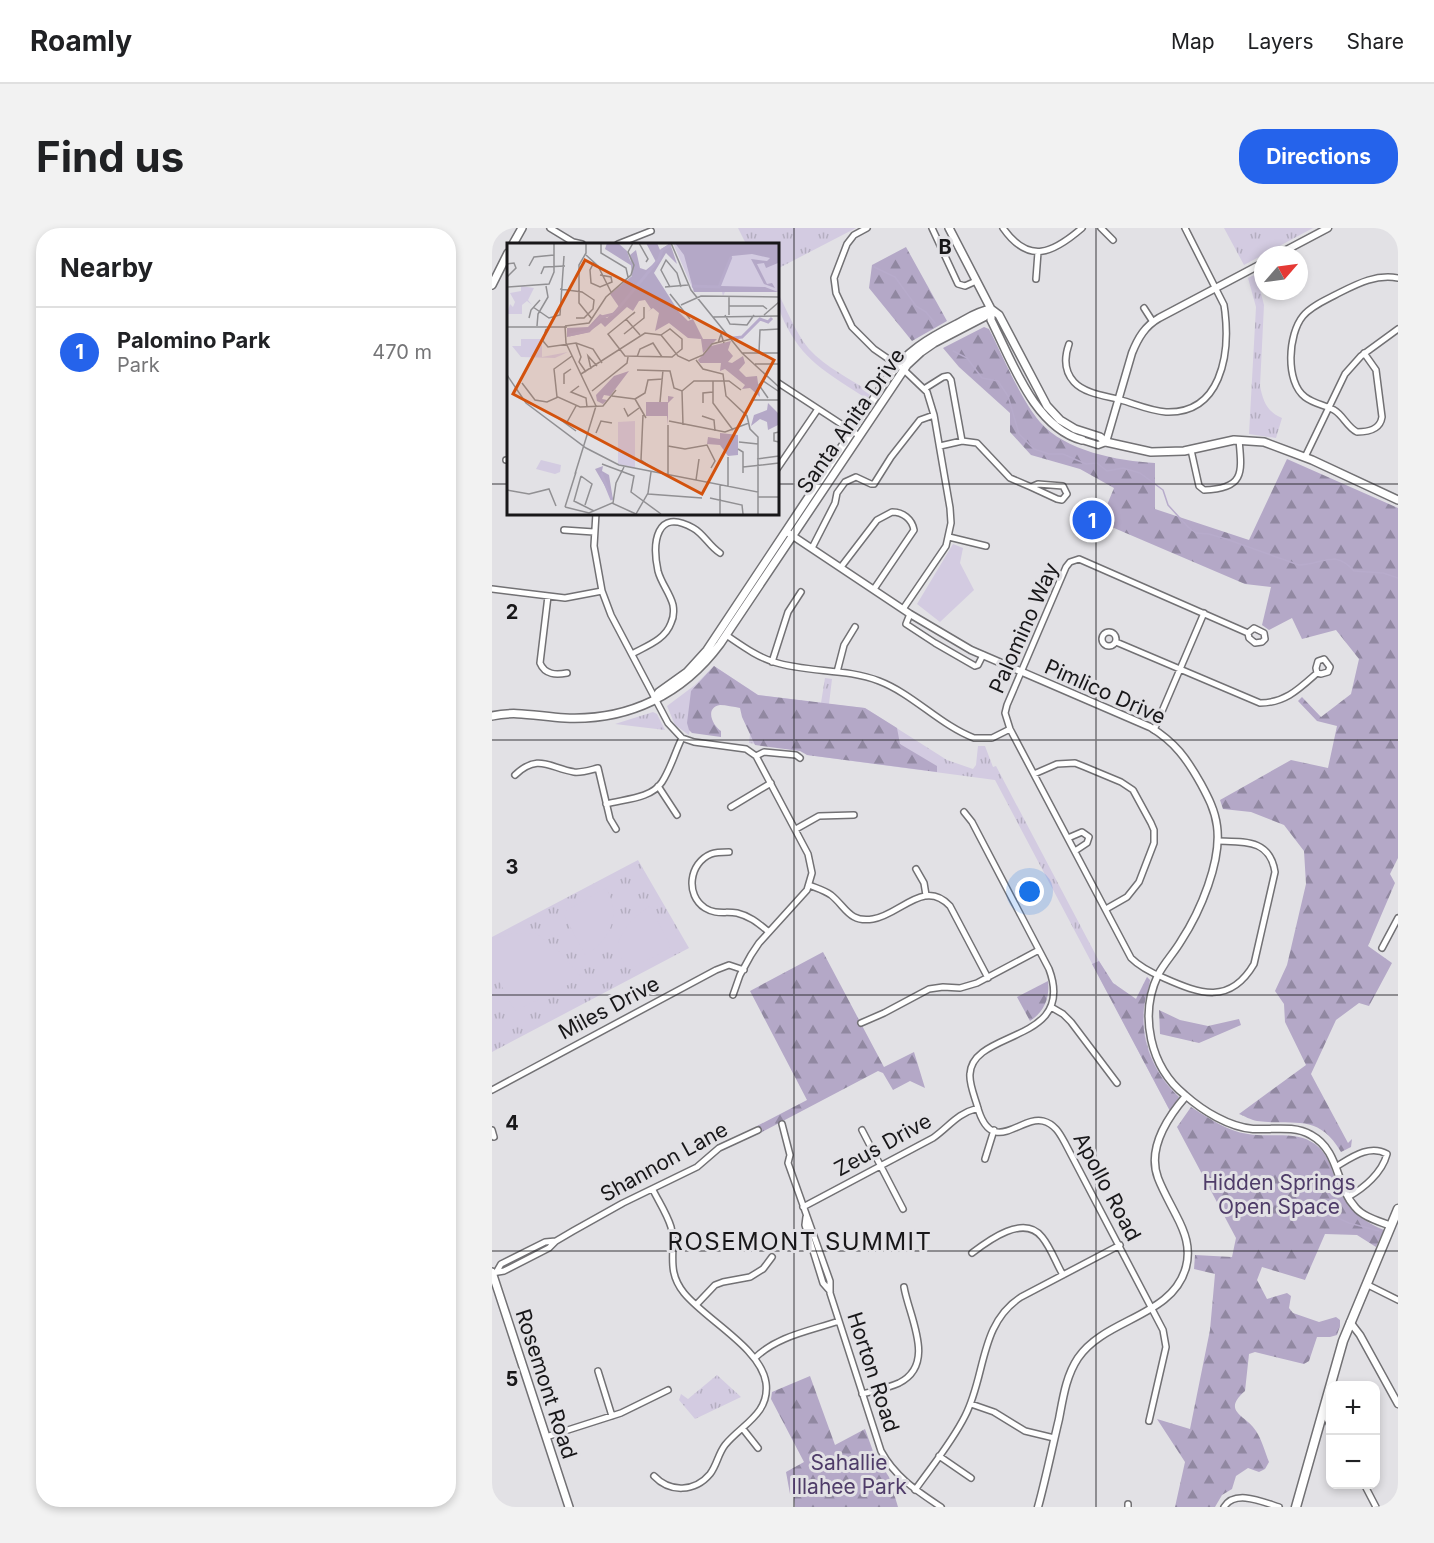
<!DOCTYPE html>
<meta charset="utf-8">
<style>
:root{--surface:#fff;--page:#f2f2f2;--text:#202124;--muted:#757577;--line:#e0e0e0;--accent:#2563eb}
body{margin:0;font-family:Inter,sans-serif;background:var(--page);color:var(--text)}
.controls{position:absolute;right:18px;bottom:18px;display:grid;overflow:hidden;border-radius:12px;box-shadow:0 3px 9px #0003}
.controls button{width:54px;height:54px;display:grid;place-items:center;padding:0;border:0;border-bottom:2px solid var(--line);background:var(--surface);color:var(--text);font:30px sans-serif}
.compass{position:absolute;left:762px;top:18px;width:54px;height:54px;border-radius:50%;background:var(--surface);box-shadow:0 3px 9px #0003;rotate:62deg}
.you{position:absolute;left:538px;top:664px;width:21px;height:21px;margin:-15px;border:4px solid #fff;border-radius:50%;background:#1a73e8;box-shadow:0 0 0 9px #1a73e833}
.badge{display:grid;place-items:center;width:39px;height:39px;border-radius:50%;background:var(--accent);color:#fff;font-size:20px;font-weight:700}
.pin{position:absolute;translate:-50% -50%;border:3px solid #fff;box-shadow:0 2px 6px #0006}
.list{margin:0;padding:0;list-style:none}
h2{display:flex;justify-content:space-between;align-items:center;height:78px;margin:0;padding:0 24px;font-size:26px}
h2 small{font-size:20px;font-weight:400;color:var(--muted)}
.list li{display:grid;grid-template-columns:39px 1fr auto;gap:18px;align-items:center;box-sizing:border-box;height:90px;padding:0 24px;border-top:2px solid var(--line)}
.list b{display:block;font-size:22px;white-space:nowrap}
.list p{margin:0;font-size:20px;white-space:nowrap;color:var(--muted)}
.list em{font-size:20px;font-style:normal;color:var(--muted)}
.map{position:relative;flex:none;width:906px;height:1279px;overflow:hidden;border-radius:24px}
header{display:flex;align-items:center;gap:36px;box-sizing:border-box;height:84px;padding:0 30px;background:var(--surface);border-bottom:2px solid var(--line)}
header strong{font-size:28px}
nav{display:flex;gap:33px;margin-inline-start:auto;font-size:21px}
.intro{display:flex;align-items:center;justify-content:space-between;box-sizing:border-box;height:144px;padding:0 36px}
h1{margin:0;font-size:42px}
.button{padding:15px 27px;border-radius:24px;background:var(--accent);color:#fff;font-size:21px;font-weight:700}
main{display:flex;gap:36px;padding:0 36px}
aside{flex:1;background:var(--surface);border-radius:24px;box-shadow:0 3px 9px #0003}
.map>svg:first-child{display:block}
.grass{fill:url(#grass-tufts)}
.forest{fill:url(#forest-firs)}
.pitch{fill:#d3cbe1}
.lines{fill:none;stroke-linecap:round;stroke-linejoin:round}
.stream{stroke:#b7abcb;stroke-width:1.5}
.minor-casing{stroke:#727174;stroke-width:8}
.tertiary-casing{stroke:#727174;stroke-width:9}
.secondary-casing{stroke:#727174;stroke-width:10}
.primary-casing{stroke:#727174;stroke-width:11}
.minor{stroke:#fff;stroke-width:5}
.tertiary{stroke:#fff;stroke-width:6}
.secondary{stroke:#fff;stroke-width:7}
.primary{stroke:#fff;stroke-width:8}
.grid{fill:none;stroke:#181719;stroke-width:1.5;stroke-opacity:0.55}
.labels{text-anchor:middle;stroke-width:6;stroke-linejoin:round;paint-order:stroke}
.street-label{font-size:21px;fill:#181719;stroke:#e2e1e5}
.park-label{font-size:21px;fill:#4f3c69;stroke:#e2e1e5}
.quarter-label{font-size:24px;letter-spacing:1.5px;fill:#181719;stroke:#e2e1e5}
.inset-river{fill:none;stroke:#b7abcb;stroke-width:3}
.inset-road{fill:none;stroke:#919093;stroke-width:1.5}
.view{fill:#d3520d;fill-opacity:0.15;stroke:#d3520d;stroke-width:3}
.inset-edge{fill:none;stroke:#181719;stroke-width:3}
.grid-label{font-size:20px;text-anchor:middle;font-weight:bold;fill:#181719;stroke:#e2e1e5;stroke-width:6;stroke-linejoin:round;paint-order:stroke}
</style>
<header>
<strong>Roamly</strong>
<nav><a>Map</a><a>Layers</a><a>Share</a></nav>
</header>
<div class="intro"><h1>Find us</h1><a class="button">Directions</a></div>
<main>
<aside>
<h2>Nearby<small></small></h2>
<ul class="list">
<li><span class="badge">1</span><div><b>Palomino Park</b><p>Park</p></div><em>470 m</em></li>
</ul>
</aside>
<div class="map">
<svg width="906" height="1279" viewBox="0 0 906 1279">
<defs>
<pattern id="grass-tufts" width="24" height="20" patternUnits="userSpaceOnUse" patternTransform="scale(1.5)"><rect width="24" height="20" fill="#d3cbe1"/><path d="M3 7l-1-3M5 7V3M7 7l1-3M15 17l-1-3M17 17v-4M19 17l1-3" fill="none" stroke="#b4aec0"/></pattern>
<pattern id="forest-firs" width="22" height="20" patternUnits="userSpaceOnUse" patternTransform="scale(1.5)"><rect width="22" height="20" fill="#b4a8c7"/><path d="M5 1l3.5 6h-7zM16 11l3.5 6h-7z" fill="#9188a1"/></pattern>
</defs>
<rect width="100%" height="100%" fill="#e2e1e5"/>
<path class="grass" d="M246 0H364L285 41V16H254Z
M732 0H821L752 37Z
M764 46 772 77 768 158C771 173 775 184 790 190L784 210 757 206 764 79 756 50Z
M285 63C295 82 303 104 317 121 333 139 359 151 379 165L375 171C341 148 314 136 295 99 288 86 285 77 285 63Z
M222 438 266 467 329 475 333 450 340 451 337 476 373 480 455 532 481 541 484 537 486 518H493L501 539 504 538 607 733 621 755 644 771 655 749 658 752C657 761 653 770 652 779 649 814 663 845 687 869L678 883 503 552 315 527 312 522 257 515 262 471 203 463 197 507 183 497 175 478 203 457Z
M161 484 165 486 173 502 123 496Z
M146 632 197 720 0 824V709Z
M225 1147 249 1169 203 1191 187 1172 189 1166 196 1171Z"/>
<path class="forest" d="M414 19 455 93 420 113 377 60 380 37Z
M492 99 497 101C511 128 529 172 548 194 573 223 626 233 663 235V281L757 312 795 231 906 280V630L898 646 903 655 876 718 900 735 877 778 867 775 844 792 819 846 856 915 860 911 859 919 849 924C826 884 801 898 765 893 759 892 752 888 747 886L814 837 793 794 792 776 783 763 795 737 814 656 812 623 792 597 759 584 731 581 728 572 799 532 836 540 845 498 825 493 806 473 810 469 829 489 859 466 867 431 844 402 810 411 800 390 777 402 770 397 779 359 753 356 608 294 622 260 588 241 539 227 518 204V185L467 139 451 120Z
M222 438 266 467 373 480 405 500 408 516 445 538V544L315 527 308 523 263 517 250 489 248 480C242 479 234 477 228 477 212 480 221 498 229 503V509L200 505 197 502 195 495 199 463Z
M331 724 392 839 422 824 433 860 418 853 401 862 391 845 386 843 268 905 265 898 315 872 258 763Z
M607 733 621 755 644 771 655 749 658 752C657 761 653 770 652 779 648 814 662 846 687 869L678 883 600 736Z
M556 753C558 770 552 784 538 793L525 769Z
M667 782 688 792 716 798 747 791 749 797 707 815 668 806Z
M699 879C717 890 734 903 756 906 778 910 804 902 823 916 832 923 837 932 840 942 852 975 859 988 892 1002L884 1019 865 1007 833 1006 813 1052 770 1039 765 1052 775 1071 795 1065 799 1068 797 1080 801 1085 827 1094 844 1089 848 1092V1098L845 1107 838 1109H825L817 1133 812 1136 763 1124 757 1126 753 1163C729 1184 754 1187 764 1203 770 1212 773 1224 777 1234L773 1241 767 1244 756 1240 744 1248 740 1261 730 1267 723 1279H683L693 1234 665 1191 698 1201 718 1102 723 1046 702 1041 703 1027 740 1029 744 1010 685 899Z
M318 1148 343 1217 373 1201 382 1226 397 1249 406 1279H303L302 1269 298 1266 294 1244 312 1234 279 1171 280 1164Z"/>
<path class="pitch" d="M461 316 471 320 468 335 482 362 448 394 425 376Z
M114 660C130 687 118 713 93 727L72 687 74 683Z
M158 678 178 717 177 721 136 742C132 735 127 727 126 719 126 704 146 685 158 678Z
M44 705 69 725 90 750 23 783 0 740V711L19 706Z"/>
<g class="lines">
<path class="stream" d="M382 39 403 49 424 78 434 84 443 95
M461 123 475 130 490 150 506 153 516 168 527 206 542 221 557 226H571L594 236 605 235 615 243 631 240 648 245 671 262 676 277 696 299 704 305 717 306 734 311 807 337C832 336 842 321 862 343L891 345 906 350
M826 981 857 995 887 1003"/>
<g class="minor-casing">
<path id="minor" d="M58 0 81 14 90 16
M375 0 362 7 355 16 342 50 344 65 360 99 382 121 411 141 435 164 442 187 458 280 459 295 454 318 411 381
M440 0 466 56 473 58 484 53
M511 0C537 37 561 25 590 0
M609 0 621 12
M126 16 159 3
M544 51 546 24
M652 80 661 94
M577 116C572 130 572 143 582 154 593 166 615 168 629 172 643 176 659 183 674 184 729 186 738 127 733 84L732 77 693 0
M872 125 884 142 890 189C888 202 876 204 865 204 855 199 851 187 842 182 833 177 822 176 813 169 793 154 796 106 811 88 819 78 834 72 845 66 865 56 883 46 906 50
M285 154 366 207
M432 161 451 149 456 148 459 152 470 213
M448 218 470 213 485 215 518 250 539 259
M699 222 707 258 712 262C753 261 750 244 747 212
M813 229 853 146 869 128 906 101
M14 232H16
M285 241 326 181
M546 256 571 258 575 266 570 272 565 271 539 259Z
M104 285 102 318 110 363 119 387 176 495 190 510 202 514 254 521 264 528 316 626 320 645 315 662 267 715 259 727 248 747 241 767
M72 302 102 304
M457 309 494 318
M320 320 343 275 345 265 353 254 364 249 379 256H382L399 229 428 192 442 187
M349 339 385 292 400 284C411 284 420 291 422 302L382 361
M0 361 73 370 110 363
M56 368 48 435C53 447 64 447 75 445
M418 386 414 396 443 415 483 438 486 437 491 427
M610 411a7 7 0 1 1 14 0a7 7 0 1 1-14 0Z
M234 407C249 417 265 429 282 434 316 445 354 440 387 453 421 466 448 497 482 510H500L518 501
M624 414 768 475C793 475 807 461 825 445L829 446 836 444 838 439 832 431 826 433 824 440 825 445
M140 426C154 418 173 412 179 395 182 389 182 383 181 377 178 365 169 355 166 343 160 315 164 279 201 300 212 306 217 318 228 325
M280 434 296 384 309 364
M345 444 352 417 363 399
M662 502 712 385
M264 528 272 524 304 527 308 530
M542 546 565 536 583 535 593 539 629 554 641 562 659 595 662 602V615L647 654 635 669 614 681
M23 547C46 525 58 540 82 544 90 545 98 542 106 540L118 591 124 601
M166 558 185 587
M114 576C132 571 159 571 170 554 179 540 183 524 190 510
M239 579 279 555
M472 584 480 594 557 741C585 816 480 801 478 846 477 855 482 867 485 877 499 931 529 887 551 893 563 896 568 906 573 915L671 1102 674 1119 657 1193
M304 601 327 588 362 587
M576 610 590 604 597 609 595 615 583 623
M726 613C752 614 778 611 783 644L762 736C738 777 708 766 672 750 660 745 648 739 639 730L518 501 513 485 515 477 574 339 578 334 587 331 756 405 757 410 763 415 770 414 773 411 772 405 762 400 756 405
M237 624C231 624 224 624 219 626 197 635 193 667 213 680 224 687 233 683 245 685 258 688 267 696 277 704
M424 641 432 655 434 667
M317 657C324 660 332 662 339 667 354 679 357 695 381 691 408 687 432 650 458 678L496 750
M890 720 906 690
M559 779 571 786 579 794 625 855
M369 795 392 785 437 761 451 759 468 760 485 755 547 722
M0 862 224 742 237 737 252 742
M290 896 298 927 296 935 338 1053V1065L389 1223C403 1249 425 1263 449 1279
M0 902 2 909
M370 902 411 981
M493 931 502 902
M845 938C860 929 878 916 895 926 890 945 872 960 856 969
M161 962C167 974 175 986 179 999 185 1024 173 1041 192 1065 214 1092 269 1120 274 1155 278 1186 249 1197 233 1217 226 1226 225 1237 218 1246 203 1264 178 1265 162 1248
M311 979 441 910C458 898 464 886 486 880
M314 989 313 997 331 1055 338 1063
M480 1025C497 1012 532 986 550 1009 559 1020 564 1035 571 1047
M5 1043 9 1036 53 1014 64 1013
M0 1045 12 1043 57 1020 64 1013 81 1003 131 975 205 939 227 920 266 902
M874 1056 906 1072
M204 1077 223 1057 231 1054 258 1049 271 1041 280 1029
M263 1130C285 1108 318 1103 347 1093
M106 1143 120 1188
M370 1166C382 1163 396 1160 407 1155 445 1136 417 1089 412 1059
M479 1176 502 1184 533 1203 562 1210
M831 1183 838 1197
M251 1201 266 1220
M54 1209 129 1185 176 1162
M447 1228 479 1250
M872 1256 884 1279
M423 1262C440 1238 460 1214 473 1188 494 1148 487 1096 529 1069L628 1017
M636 1276V1279
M732 1279C743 1261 771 1274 787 1279"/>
</g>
<g class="tertiary-casing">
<path id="tertiary" d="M785 27 836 0
M590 212 606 217 614 214 640 125C646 110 653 98 667 90L771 35
M295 304 418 386 479 422 658 499C683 514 695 531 709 556 716 569 723 582 725 598 730 633 708 684 689 713 682 725 672 735 666 747 647 787 658 839 693 867 711 883 737 899 761 901 780 902 802 897 819 907 848 923 843 957 863 979 871 989 887 993 899 998
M858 1094 868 1107 906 1176
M546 1279C554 1250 560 1220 567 1191 571 1170 574 1148 586 1130 613 1090 681 1089 694 1039 699 1020 693 1004 684 987 678 975 671 963 666 950 655 921 675 890 694 868"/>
</g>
<g class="secondary-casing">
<path id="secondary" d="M457 0 499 81 507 87 555 178 568 192 583 201 608 209 614 214 659 224 692 223 742 212 772 214 820 232 906 272
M21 16 30 0
M0 57 16 25
M499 81V92C520 133 542 199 590 212
M163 470 167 464 195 444 215 422 395 151C413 124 437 110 465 96 476 90 486 83 499 81
M0 488C25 482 48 489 73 490 137 493 191 466 228 416L415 137 429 124 442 115 492 89 499 81
M0 1044 77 1279"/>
</g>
<g class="primary-casing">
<path id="primary" d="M804 1279 851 1113 906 981"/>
</g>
<use href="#minor" class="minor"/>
<use href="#tertiary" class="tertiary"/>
<use href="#secondary" class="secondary"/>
<use href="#primary" class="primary"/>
</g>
<path class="grid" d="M302 0V1279M604 0V1279M0 256H16M285 256H906M0 512H906M0 767H906M0 1023H906"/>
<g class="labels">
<g class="street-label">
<text transform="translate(359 193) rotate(-55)" y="7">Santa Anita Drive</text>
<text transform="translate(532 400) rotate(-66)" y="7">Palomino Way</text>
<text transform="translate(613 464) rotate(24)" y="7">Pimlico Drive</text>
<text transform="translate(117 780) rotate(-28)" y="7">Miles Drive</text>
<text transform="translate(391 917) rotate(-29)" y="7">Zeus Drive</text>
<text transform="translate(172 934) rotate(-29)" y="7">Shannon Lane</text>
<text transform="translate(615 959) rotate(62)" y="7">Apollo Road</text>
<text transform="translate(381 1144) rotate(72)" y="7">Horton Road</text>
<text transform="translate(54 1156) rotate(72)" y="7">Rosemont Road</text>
</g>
<g class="park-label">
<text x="787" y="962">Hidden Springs<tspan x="787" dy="24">Open Space</tspan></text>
<text x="357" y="1242">Sahallie<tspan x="357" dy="24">Illahee Park</tspan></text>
</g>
<g class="quarter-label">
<text x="308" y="1022">ROSEMONT SUMMIT</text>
</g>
</g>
<g transform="translate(15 15)">
<rect width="272" height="272" fill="#e2e1e5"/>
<path d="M166 0H271V49H218L216 53 215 49H187ZM14 43 27 45 21 57 25 62 20 58 15 62V71H0L3 61 6 64 8 59 3 50 14 48ZM14 96H35V114L61 109 48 115 14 114 5 103H14ZM128 178V225L111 221V179Z" fill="#d3cbe1"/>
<path d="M100 0H111L120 8 125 23 98 6ZM139 0H150L153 7 163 0 170 21 159 10 147 30 172 69 181 78 186 76 196 96H210L196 110 194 96 181 95 162 80 148 88 152 70 146 65 140 69 144 66 138 57 132 58 126 68 120 64 98 84 94 80 82 89 60 94V85L81 84 93 71 100 75 112 64 103 51 125 33 123 12 129 7 133 25 139 27 149 19ZM168 0H271V20L259 25 257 20 250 21 260 41 265 40 268 45 257 41 244 16 260 18 263 15 245 11 225 13 213 43 258 44 271 49H187L177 12ZM224 98 221 107 226 113 221 119 225 120 236 113 238 120 232 127 239 134 250 133 253 154 243 145 235 146 238 142 218 126 213 128 214 120H193L191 117 204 103ZM122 128 103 153 97 152 95 156 100 157 96 161 90 158 89 152 107 133ZM161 153 167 154 161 160V182L160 173H139V159H161ZM261 160 271 170V182L261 187 260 179 253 176 244 183 247 172 260 167ZM213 190 231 192V212L221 213 213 202 200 201 201 194 213 196ZM96 223 95 228 102 232 106 257 88 226Z" fill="#b4a8c7"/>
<path d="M34 217 54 222 53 229 48 231 29 226Z" fill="#d3cbe1"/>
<path class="inset-river" d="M185 43 212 44 224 14M62 92 82 88 94 74 107 71 152 16 155 7 164 2M226 95 235 94 253 76 261 79 265 75M94 230 105 257"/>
<path class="inset-road" d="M79 0V10L72 22V60L85 76M94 0V10L119 25 121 34M132 0 141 16 139 19M164 0 184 47 235 110 272 144M79 12 91 23 104 49M87 19 83 27 84 40 93 44 105 39 104 34 93 32M0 21 7 20 9 25 0 34M22 23 27 14 47 12M34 31 37 24 58 23M0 44 42 41 47 29V0M158 44 181 42M163 44 154 27 159 17 170 30 174 44M53 46 75 49 87 57 86 66 77 75H69M163 51 183 76M174 62 194 53 272 54M222 63H256L260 66M26 64 42 75 53 72 57 13M126 71 128 69 101 91 118 113 165 114 175 106V96L163 86 154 92M218 72 223 81 240 82 247 72M222 72V53M257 72 272 59M206 74 272 73M22 75 24 67 33 57M119 76 133 92M30 83 31 71 41 54 39 43M58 83 59 100 89 163 68 231M58 83 82 80 99 54 124 32 127 22 121 9 126 0M0 84H60M39 86 36 98 41 104 69 100 86 106 95 120M117 91 137 75V64M69 100 74 114 72 119 79 129M211 100 214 91 217 100M252 109 253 87 272 86M235 110H272M130 114 133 106 146 100 155 114M189 117 196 126 216 131 219 153 240 173 243 186 251 194V249M248 121H272M84 126 81 113 90 123M130 127 163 128 167 145 175 148 187 138H222L234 147M74 131 138 90 154 92 171 113 182 118 196 112 205 101 224 96M0 132 19 160 79 205 112 222 251 249V271M259 133 252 142 261 155M255 137 271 148M206 138V160L226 187M15 140 28 157 40 159 51 154 73 164 96 163 109 147M57 141V131L64 126M72 143 64 149 79 155 80 164M85 148 120 120 121 114M175 148 176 182M105 153 128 156M50 154 47 126 65 113M128 156 138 150 141 137 156 136M128 156 139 175M245 157H272M153 159 156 127M196 160V150L206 149M117 165 121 173 132 165M136 172 134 217 141 222M195 173 207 177 208 188M51 175 69 188M162 178 218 189 242 180M59 181 69 163M161 182V232M272 189 267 190V198L272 199M89 190 94 178 105 180M232 199 251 201M161 203 178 206 200 202 208 218 204 225M231 206 236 209V230M221 214V243M250 216 272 213M95 221 127 233 124 249 154 271M236 224 272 220M74 233 67 258 87 268M74 233 85 241 78 262M189 237 192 216M0 247 22 251 42 246 49 263M141 251 195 255M251 254H272M203 255 235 262 236 271M106 260 109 240 117 224M58 264 82 270 105 260 129 271M58 264 69 229M129 271 141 250 144 229M213 271V242"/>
<path class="view" d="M78 17 267 117 195 251 6 151Z"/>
<rect width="272" height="272" class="inset-edge"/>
</g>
<g class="grid-label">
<text x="453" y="26">B</text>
<text x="20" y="391">2</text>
<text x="20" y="646">3</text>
<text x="20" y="902">4</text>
<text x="20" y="1158">5</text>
</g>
</svg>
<div class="controls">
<button>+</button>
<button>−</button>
</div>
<svg class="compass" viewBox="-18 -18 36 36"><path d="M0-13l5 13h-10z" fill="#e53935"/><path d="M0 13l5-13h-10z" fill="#757577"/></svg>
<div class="you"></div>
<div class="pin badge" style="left:600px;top:292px">1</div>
</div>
</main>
